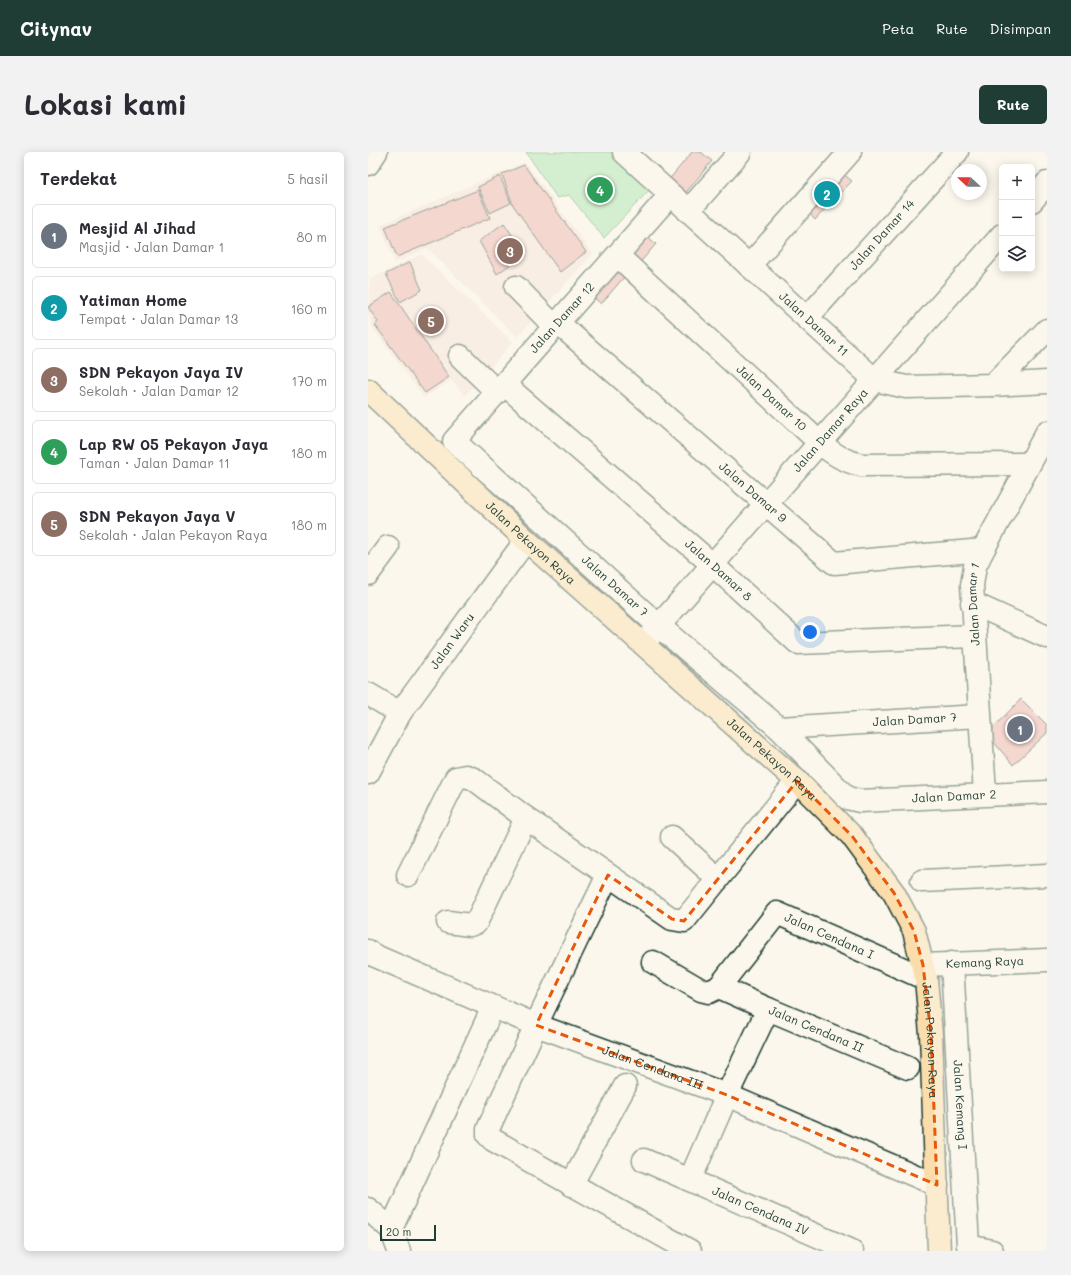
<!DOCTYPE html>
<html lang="id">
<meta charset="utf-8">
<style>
:root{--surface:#fff;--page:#f2f2f3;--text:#2b2b33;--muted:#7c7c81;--line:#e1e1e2;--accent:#1f3d34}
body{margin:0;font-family:Mali,sans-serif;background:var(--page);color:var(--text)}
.controls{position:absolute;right:12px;top:12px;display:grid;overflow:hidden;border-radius:6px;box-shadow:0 2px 10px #0003}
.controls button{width:36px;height:36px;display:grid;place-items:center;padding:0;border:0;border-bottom:1px solid var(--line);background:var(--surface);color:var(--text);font:20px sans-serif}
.compass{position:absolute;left:583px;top:12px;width:36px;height:36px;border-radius:50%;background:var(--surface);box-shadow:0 2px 10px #0003;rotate:292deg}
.scale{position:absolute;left:12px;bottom:10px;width:56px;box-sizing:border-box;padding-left:4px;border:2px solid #1f3d34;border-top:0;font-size:11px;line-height:14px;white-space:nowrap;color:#1f3d34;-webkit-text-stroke:3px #fbf7ec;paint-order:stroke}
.you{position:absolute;left:442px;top:480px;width:14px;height:14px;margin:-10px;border:3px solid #fff;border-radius:50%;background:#1a73e8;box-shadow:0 0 0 6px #1a73e833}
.badge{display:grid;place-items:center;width:26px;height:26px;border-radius:50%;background:var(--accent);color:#fff;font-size:13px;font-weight:700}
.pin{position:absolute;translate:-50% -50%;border:2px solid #fff;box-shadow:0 1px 4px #0006}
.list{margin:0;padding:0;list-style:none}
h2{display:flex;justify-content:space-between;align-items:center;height:52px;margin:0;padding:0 16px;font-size:17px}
h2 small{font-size:13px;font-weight:400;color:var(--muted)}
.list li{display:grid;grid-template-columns:26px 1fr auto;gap:12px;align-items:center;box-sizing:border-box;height:64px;margin:0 8px 8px;padding:0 8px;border:1px solid var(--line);border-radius:6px}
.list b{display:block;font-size:15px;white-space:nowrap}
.list p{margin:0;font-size:13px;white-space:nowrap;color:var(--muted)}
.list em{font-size:13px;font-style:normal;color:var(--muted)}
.icon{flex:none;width:22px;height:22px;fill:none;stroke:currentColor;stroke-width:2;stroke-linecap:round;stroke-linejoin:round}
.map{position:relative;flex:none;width:679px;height:1099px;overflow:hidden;border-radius:6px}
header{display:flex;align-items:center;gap:24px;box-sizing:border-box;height:56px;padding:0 20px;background:var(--accent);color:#fff}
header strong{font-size:19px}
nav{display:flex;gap:22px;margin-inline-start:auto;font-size:14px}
.intro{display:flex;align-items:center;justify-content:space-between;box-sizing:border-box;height:96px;padding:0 24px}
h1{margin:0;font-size:28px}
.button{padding:10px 18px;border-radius:6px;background:var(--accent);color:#fff;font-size:14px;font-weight:700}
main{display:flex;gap:24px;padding:0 24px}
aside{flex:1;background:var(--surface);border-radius:6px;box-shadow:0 2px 10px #0003}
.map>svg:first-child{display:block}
.built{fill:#f6e2d8}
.green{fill:#a5e4ab;stroke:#629070}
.building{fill:#ebb0aa;stroke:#1f3d34}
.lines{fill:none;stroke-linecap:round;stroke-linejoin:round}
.minor-casing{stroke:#1f3d34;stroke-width:25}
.major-casing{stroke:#1f3d34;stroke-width:25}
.minor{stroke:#fbf7ec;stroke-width:22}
.major{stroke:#faddab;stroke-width:22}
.marked{fill:none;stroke:#e8590c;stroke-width:3;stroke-dasharray:8 5;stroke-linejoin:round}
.labels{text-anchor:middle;stroke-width:3;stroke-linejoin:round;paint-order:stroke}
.street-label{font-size:12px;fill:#1f3d34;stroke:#fbf7ec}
</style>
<header>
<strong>Citynav</strong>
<nav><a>Peta</a><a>Rute</a><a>Disimpan</a></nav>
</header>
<div class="intro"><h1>Lokasi kami</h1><a class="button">Rute</a></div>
<main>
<aside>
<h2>Terdekat<small>5 hasil</small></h2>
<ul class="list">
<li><span class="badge" style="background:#6b7280">1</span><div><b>Mesjid Al Jihad</b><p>Masjid · Jalan Damar 1</p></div><em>80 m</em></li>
<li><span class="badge" style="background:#0f9aa8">2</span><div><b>Yatiman Home</b><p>Tempat · Jalan Damar 13</p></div><em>160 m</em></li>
<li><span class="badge" style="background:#8d6e63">3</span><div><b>SDN Pekayon Jaya IV</b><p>Sekolah · Jalan Damar 12</p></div><em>170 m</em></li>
<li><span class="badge" style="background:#2e9e5b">4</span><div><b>Lap RW 05 Pekayon Jaya</b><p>Taman · Jalan Damar 11</p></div><em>180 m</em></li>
<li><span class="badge" style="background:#8d6e63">5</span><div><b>SDN Pekayon Jaya V</b><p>Sekolah · Jalan Pekayon Raya</p></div><em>180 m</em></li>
</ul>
</aside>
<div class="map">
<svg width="679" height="1099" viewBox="0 0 679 1099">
<rect width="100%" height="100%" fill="#fbf7ec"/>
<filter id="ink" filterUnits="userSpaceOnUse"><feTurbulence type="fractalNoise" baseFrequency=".025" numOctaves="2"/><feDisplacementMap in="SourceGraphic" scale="8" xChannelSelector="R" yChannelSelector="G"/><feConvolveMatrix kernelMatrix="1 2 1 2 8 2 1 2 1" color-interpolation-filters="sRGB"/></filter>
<g filter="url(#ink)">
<path class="built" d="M157 10 225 102 149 185 59 96 27 111 12 73Z
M53 102 145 190 97 244 83 228 56 246 5 177 0 161 2 127Z"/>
<path class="green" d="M158 0H251L285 34 236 86 201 43 189 46Z"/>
<path class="building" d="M324 0H333L344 9 315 44 299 30Z
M156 13 218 100 192 120 145 53 134 22Z
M469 17 484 29 447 68 435 54Z
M132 24 143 51 122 61 110 35Z
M110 38 122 66 29 105 17 75Z
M136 71 157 102 129 122 111 89Z
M275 80 288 92 269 114 256 101Z
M42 110 54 138 32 150 18 122Z
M246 114 257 124 233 152 222 142Z
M23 140 81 225 57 241 7 173 10 170 0 155Z
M653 547 679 573V581L645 613 619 582Z"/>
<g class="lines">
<g class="minor-casing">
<g id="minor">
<path id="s1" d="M256 0 507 228 538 235 625 233 679 230"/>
<path d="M0 12 8 0"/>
<path id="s2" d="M302 43 86 289 291 474 411 576 479 646 492 649 679 640"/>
<path d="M664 49 679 31"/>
<path d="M320 59 372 0"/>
<path id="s3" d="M250 104 452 291C465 302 476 309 493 313L661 312"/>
<path d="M381 114 482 0"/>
<path d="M148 135 187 175"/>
<path id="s4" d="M439 166 589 0"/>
<path id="s5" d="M190 171 466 411 615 398"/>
<path d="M92 204 129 240"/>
<path id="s6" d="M136 232 345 413 430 491 606 484"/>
<path d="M625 233 679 178"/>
<path d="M0 422 20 395"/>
<path d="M604 451 679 485"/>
<path id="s7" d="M281 485 634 83"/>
<path id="s8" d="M0 542 32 561 158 388"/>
<path id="s9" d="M411 576 611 564"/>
<path d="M0 621 32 561"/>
<path id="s10" d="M617 642 604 433 607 414 615 398 679 280"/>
<path d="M304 685 350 727"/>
<path d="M40 723 88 626 98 624 106 627 158 666 304 767 316 769 429 629"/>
<path d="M240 723 168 873 120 977V983L125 988 322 1099"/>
<path d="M554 729 679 723"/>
<path d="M80 770 102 773 108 771 158 666"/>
<path id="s11" d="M0 799 5 803 168 873 359 943 569 1033"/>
<path id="s12" d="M285 810 333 838 341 840 351 835 409 761 558 827"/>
<path id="s13" d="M584 811 600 1094 624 1099"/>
<path id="s14" d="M555 813 679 808"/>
<path d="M351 835 400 857"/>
<path id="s15" d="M276 1008 484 1099"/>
<path id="s16" d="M322 1028 359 943 400 857 540 916"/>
<path d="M203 1033 257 934"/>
<path d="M0 1057 23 1077 31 1099"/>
<path d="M23 1077 125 855"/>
</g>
</g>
<g class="major-casing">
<g id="major">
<path id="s17" d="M0 238 158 388 429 629 484 684 526 741 546 779 558 827 563 882 571 1099"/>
</g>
</g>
<use href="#minor" class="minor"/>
<use href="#major" class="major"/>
</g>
</g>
<path d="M0 0H679V1099H0ZM429 629 484 684 526 741 546 779 555 813 563 882 569 1033 359 943 168 873 240 723 304 767 316 769Z" fill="#fbf7ec" fill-opacity=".55" fill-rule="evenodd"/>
<path class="marked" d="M429 629 484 684 526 741 546 779 555 813 563 882 569 1033 359 943 168 873 240 723 304 767 316 769Z"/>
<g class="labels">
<g class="street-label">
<text dy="4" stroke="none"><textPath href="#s4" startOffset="112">Jalan Damar 14</textPath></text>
<text transform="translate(194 166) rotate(-48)" y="4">Jalan Damar 12</text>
<text dy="4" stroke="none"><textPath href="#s1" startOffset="256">Jalan Damar 11</textPath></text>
<text dy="4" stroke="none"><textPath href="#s3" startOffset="209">Jalan Damar 10</textPath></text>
<text dy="4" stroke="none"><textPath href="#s7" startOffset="275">Jalan Damar Raya</textPath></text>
<text dy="4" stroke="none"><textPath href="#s5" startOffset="258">Jalan Damar 9</textPath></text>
<text dy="4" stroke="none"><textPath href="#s17" startOffset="223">Jalan Pekayon Raya</textPath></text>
<text dy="4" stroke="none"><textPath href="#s6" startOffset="284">Jalan Damar 8</textPath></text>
<text dy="4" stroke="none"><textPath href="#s2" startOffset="544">Jalan Damar 7</textPath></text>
<text dy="4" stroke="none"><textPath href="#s10" startOffset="190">Jalan Damar 1</textPath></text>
<text dy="4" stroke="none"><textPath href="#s8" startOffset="126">Jalan Waru</textPath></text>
<text dy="4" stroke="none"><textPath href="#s9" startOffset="136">Jalan Damar 7</textPath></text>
<text dy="4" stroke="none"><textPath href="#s17" startOffset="547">Jalan Pekayon Raya</textPath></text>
<text dy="4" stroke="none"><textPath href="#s2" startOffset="966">Jalan Damar 2</textPath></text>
<text dy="4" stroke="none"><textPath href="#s12" startOffset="226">Jalan Cendana I</textPath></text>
<text dy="4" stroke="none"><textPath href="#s14" startOffset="62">Kemang Raya</textPath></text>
<text dy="4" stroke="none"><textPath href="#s16" startOffset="240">Jalan Cendana II</textPath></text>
<text dy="4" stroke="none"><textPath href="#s17" startOffset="883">Jalan Pekayon Raya</textPath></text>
<text dy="4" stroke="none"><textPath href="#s11" startOffset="308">Jalan Cendana III</textPath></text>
<text dy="4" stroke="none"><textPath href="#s13" startOffset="142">Jalan Kemang I</textPath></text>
<text dy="4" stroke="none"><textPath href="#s15" startOffset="127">Jalan Cendana IV</textPath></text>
</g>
</g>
</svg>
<div class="controls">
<button>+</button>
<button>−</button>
<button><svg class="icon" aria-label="layers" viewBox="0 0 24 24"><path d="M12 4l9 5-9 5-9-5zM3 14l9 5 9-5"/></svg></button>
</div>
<svg class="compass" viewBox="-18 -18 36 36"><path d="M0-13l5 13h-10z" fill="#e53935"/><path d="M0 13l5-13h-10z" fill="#7c7c81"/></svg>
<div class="scale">20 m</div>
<div class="you"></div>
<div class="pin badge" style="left:652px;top:577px;background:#6b7280">1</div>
<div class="pin badge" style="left:459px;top:42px;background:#0f9aa8">2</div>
<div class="pin badge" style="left:142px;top:99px;background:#8d6e63">3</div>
<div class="pin badge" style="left:232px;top:38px;background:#2e9e5b">4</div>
<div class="pin badge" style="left:63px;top:169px;background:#8d6e63">5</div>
</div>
</main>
